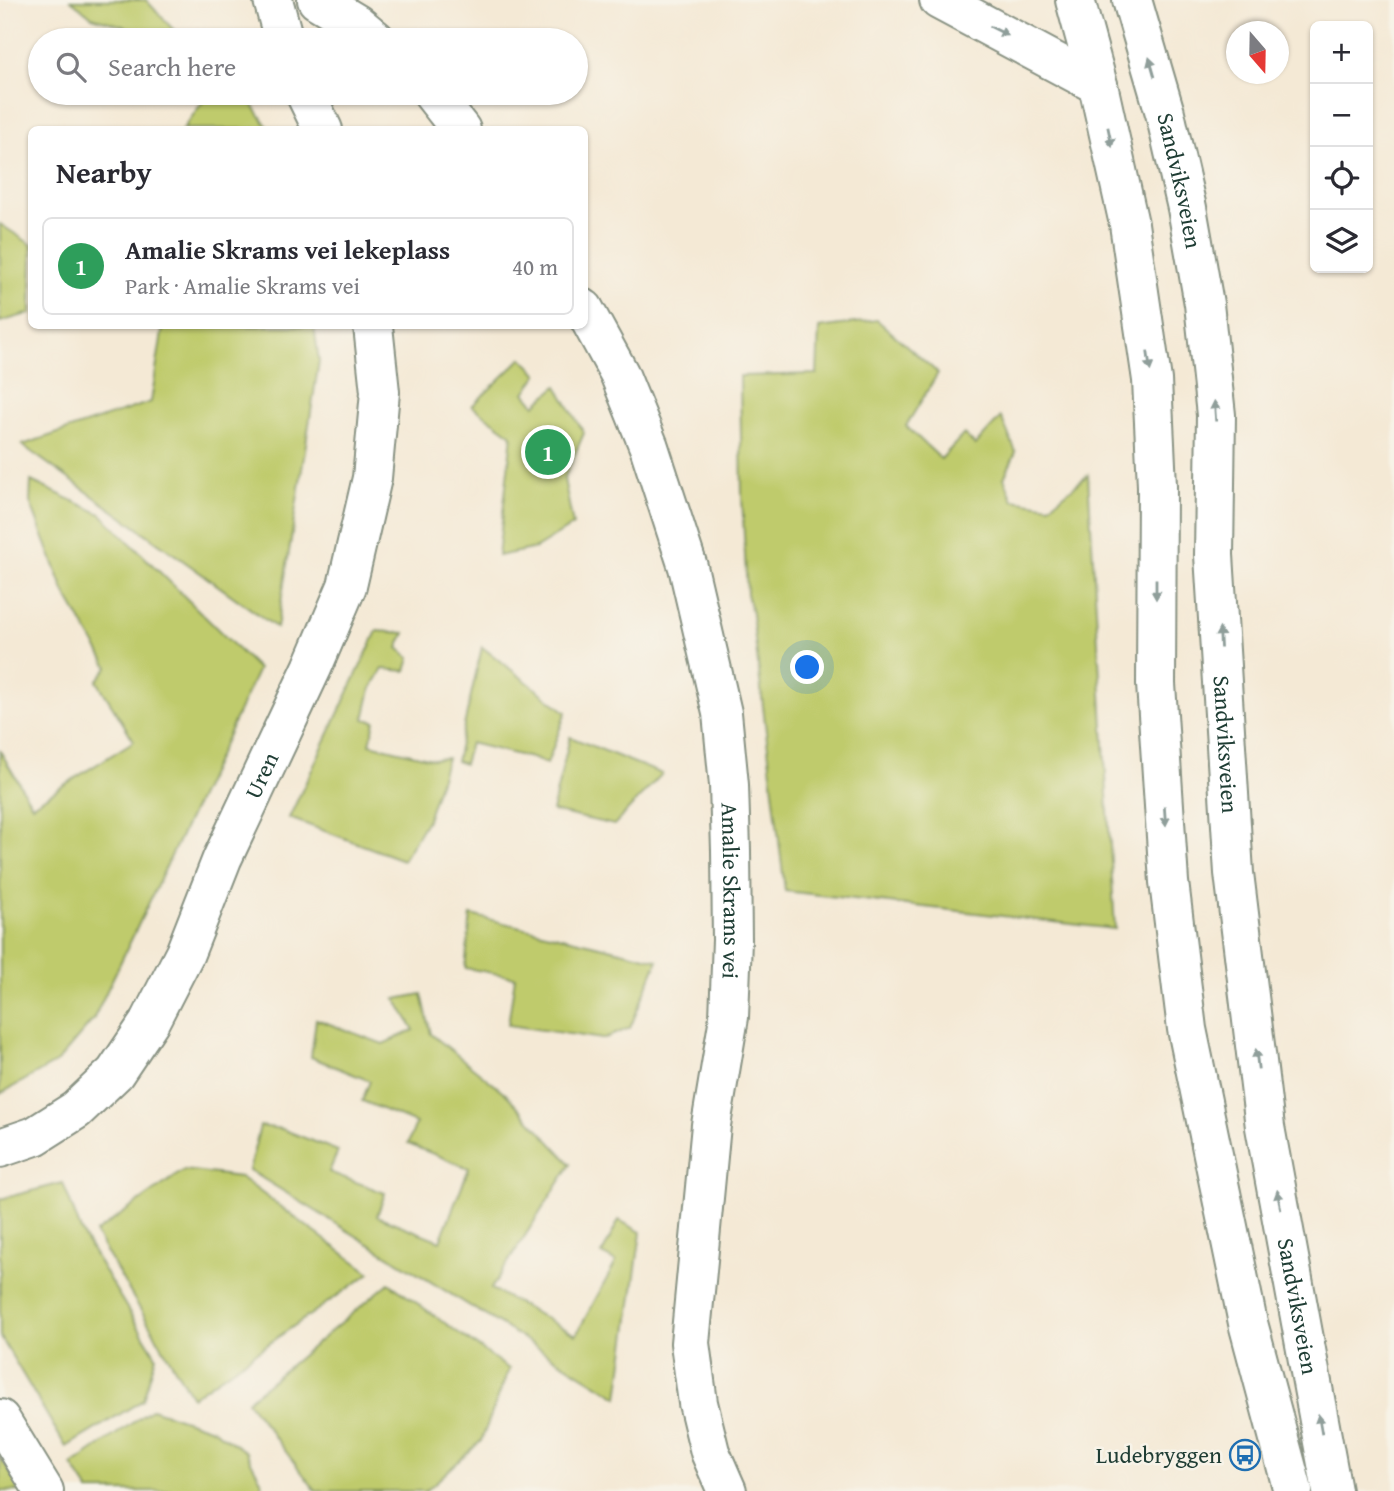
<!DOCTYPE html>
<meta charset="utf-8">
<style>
:root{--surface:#fff;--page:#f2f2f3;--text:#2b2b33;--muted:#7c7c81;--line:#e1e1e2;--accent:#1f6fb2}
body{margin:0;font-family:"Gentium Book Plus",serif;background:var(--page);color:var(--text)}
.controls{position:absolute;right:21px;top:21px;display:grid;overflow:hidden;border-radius:10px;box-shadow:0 2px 5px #0004}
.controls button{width:63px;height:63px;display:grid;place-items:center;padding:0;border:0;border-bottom:2px solid var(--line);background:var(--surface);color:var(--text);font:35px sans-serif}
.compass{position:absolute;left:1226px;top:21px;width:63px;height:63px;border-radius:50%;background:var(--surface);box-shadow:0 2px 5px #0004;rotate:160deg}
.you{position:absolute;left:808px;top:668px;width:24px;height:24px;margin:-18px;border:5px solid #fff;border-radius:50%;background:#1a73e8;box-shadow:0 0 0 10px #1a73e833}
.badge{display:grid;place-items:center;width:46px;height:46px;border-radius:50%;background:var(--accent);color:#fff;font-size:23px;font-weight:700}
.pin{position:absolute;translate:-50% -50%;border:4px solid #fff;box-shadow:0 2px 7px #0006}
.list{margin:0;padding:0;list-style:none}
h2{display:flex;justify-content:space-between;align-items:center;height:91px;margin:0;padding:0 28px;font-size:30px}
h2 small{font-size:23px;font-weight:400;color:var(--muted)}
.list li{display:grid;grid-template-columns:46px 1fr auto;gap:21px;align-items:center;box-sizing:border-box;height:98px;margin:0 14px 14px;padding:0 14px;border:2px solid var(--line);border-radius:10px}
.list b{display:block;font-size:26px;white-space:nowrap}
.list p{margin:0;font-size:23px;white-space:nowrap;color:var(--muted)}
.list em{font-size:23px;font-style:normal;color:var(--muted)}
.icon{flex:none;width:38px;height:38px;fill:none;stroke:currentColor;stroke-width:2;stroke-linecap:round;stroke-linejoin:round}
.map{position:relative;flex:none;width:1394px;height:1491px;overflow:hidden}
.search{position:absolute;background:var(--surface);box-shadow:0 2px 5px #0004;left:28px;top:28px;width:560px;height:77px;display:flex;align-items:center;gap:18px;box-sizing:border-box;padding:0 24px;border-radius:38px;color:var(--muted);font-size:26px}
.panel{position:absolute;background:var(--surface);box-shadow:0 2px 5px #0004;left:28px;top:126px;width:560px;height:203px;border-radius:10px}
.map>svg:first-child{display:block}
.green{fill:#bfcb6c;stroke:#6f8450;stroke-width:2}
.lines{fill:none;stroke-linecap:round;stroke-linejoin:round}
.minor-casing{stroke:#8a9384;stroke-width:42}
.major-casing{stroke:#8a9384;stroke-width:42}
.minor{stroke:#fff;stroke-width:38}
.major{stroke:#fff;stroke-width:38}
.oneway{fill:#8f9e9a}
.labels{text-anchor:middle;stroke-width:5;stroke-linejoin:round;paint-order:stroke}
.street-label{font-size:23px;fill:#1f3d34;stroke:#f7f3e8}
.poi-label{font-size:23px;fill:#1f3d34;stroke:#f7f3e8;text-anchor:end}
</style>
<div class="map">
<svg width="1394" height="1491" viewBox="0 0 1394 1491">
<rect width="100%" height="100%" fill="#f7f3e8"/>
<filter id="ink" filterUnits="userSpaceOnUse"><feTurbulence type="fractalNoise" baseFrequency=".0143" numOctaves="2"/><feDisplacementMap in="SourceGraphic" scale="14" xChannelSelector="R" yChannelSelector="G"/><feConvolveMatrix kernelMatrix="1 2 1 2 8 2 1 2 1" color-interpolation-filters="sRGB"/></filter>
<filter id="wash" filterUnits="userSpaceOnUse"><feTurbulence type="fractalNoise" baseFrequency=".00686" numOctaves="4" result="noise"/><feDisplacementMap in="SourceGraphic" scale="28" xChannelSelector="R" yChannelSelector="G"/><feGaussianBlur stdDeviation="1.57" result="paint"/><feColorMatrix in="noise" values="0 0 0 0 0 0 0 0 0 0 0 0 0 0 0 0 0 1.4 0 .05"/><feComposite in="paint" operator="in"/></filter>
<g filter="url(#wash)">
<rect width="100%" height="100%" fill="#f4e9d5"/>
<path class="green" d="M71 0H146L183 40H171L92 17Z
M209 93H245L269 129H183Z
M0 224 32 245 31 313 0 322Z
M877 320 938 373 906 426 941 459 964 434 975 445 1001 417 1016 452 1004 478 1013 500 1050 506 1088 475 1115 929 785 891 752 614 747 594 742 497 740 376 817 374 819 328Z
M163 326H314L319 361 277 628 22 445 151 402Z
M522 358 538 374 525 393 535 405 557 386 584 433 564 479 573 525 536 548 498 556 512 435 472 406Z
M31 481 101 514 258 669 205 785 93 1020 57 1062 0 1094V751L32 805 134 741 97 681 108 667 65 593 30 502Z
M377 631 405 633 398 648 410 658 406 671 383 669 371 689 364 719 375 721 370 744 432 759 447 758 427 820 403 860 289 818Z
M482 647 566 712 547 764 531 758 470 743 464 764 456 761Z
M570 737 662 774 614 825 552 811Z
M471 915 658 960 630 1028 603 1039 508 1025 515 977 465 968Z
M422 994 431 1034 506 1094 571 1164 491 1289 576 1335 616 1262 602 1254 619 1220 641 1232 618 1397 249 1170 260 1126 282 1129 338 1151 329 1172 385 1193 377 1216 440 1241 469 1168 408 1144 416 1123 362 1101 370 1081 311 1057 316 1019 383 1044 414 1030 396 999Z
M184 1170 240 1177 370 1273 192 1397 95 1233Z
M63 1183 83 1236 156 1356 143 1400 66 1447 0 1336V1199Z
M389 1283 509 1369 481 1441 426 1491H316L247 1401Z
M152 1409 212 1429 246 1452 261 1480 263 1491H89L72 1465Z
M0 1457 21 1489 17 1491H0Z"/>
</g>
<g filter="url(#ink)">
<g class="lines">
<g class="minor-casing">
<g id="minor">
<path d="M273 0 284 40"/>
<path d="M317 0 357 24 376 40"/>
<path d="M305 93 323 130"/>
<path d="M432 93 461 130"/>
<path id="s1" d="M584 309 619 373 649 447 688 567 722 713 729 785 731 851 732 940 729 1017 711 1125 690 1343 698 1403 710 1452 727 1491"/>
<path id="s2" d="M0 1148 35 1136 76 1110 115 1073 150 1021 185 953 222 859 312 668 347 586 372 478 380 392 373 326"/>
<path d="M0 1419 44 1491"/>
</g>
</g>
<g class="major-casing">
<g id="major">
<path d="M939 0 1098 85"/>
<path d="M1075 0 1098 85 1129 224 1152 380 1157 486 1156 684 1169 882 1187 1029 1248 1323 1293 1491"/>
<path id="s3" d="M1132 0 1165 113 1187 208 1204 304 1216 415 1214 555 1234 873 1265 1127 1332 1491"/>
</g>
</g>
<use href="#minor" class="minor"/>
<use href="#major" class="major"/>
</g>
<defs><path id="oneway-solid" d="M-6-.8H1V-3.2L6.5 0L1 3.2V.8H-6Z" transform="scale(1.75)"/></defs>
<g class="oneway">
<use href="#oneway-solid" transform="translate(999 31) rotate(27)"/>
<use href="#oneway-solid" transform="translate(1152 67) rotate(-106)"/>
<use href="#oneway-solid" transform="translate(1110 137) rotate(78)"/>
<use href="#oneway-solid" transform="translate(1149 361) rotate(82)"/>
<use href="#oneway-solid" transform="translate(1215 411) rotate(-94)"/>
<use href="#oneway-solid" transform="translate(1156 589) rotate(90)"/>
<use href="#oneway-solid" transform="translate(1220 638) rotate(-93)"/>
<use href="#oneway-solid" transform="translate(1165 816) rotate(86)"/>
<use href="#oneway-solid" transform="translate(1257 1059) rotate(-97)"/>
<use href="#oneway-solid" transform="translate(1279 1200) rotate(-100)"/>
<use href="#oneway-solid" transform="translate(1320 1424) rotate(-100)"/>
</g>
</g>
<defs>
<g id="bus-ring" transform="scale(1.575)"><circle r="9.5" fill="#f7f3e8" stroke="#1f6fb2" stroke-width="1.5"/><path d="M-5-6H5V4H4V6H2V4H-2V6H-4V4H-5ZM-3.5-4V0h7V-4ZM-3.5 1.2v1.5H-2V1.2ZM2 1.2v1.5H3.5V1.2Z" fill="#1f6fb2"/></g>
</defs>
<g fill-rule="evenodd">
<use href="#bus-ring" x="1245" y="1455"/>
</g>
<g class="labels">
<g class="street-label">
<text dy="8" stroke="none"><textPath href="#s3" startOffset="187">Sandviksveien</textPath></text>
<text dy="8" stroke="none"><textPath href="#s3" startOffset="754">Sandviksveien</textPath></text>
<text dy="8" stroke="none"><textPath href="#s2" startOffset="472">Uren</textPath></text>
<text dy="8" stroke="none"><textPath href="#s1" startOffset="607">Amalie Skrams vei</textPath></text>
<text dy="8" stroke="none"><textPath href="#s3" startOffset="1321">Sandviksveien</textPath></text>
</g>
<g class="poi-label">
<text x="1222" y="1463">Ludebryggen</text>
</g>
</g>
</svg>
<div class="controls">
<button>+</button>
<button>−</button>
<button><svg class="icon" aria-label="locate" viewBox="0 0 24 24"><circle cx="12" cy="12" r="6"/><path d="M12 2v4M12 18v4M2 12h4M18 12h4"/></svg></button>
<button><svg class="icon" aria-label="layers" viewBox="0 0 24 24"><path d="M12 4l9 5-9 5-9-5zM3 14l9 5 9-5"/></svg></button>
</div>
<svg class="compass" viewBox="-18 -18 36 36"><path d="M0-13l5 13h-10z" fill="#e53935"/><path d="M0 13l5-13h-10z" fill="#7c7c81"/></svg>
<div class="you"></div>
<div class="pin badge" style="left:548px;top:452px;background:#2e9e5b">1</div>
<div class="search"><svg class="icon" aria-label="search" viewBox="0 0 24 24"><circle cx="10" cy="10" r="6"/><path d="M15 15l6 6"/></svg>Search here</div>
<section class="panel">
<h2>Nearby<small></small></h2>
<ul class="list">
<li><span class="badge" style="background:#2e9e5b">1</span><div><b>Amalie Skrams vei lekeplass</b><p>Park · Amalie Skrams vei</p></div><em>40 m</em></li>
</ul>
</section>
</div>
